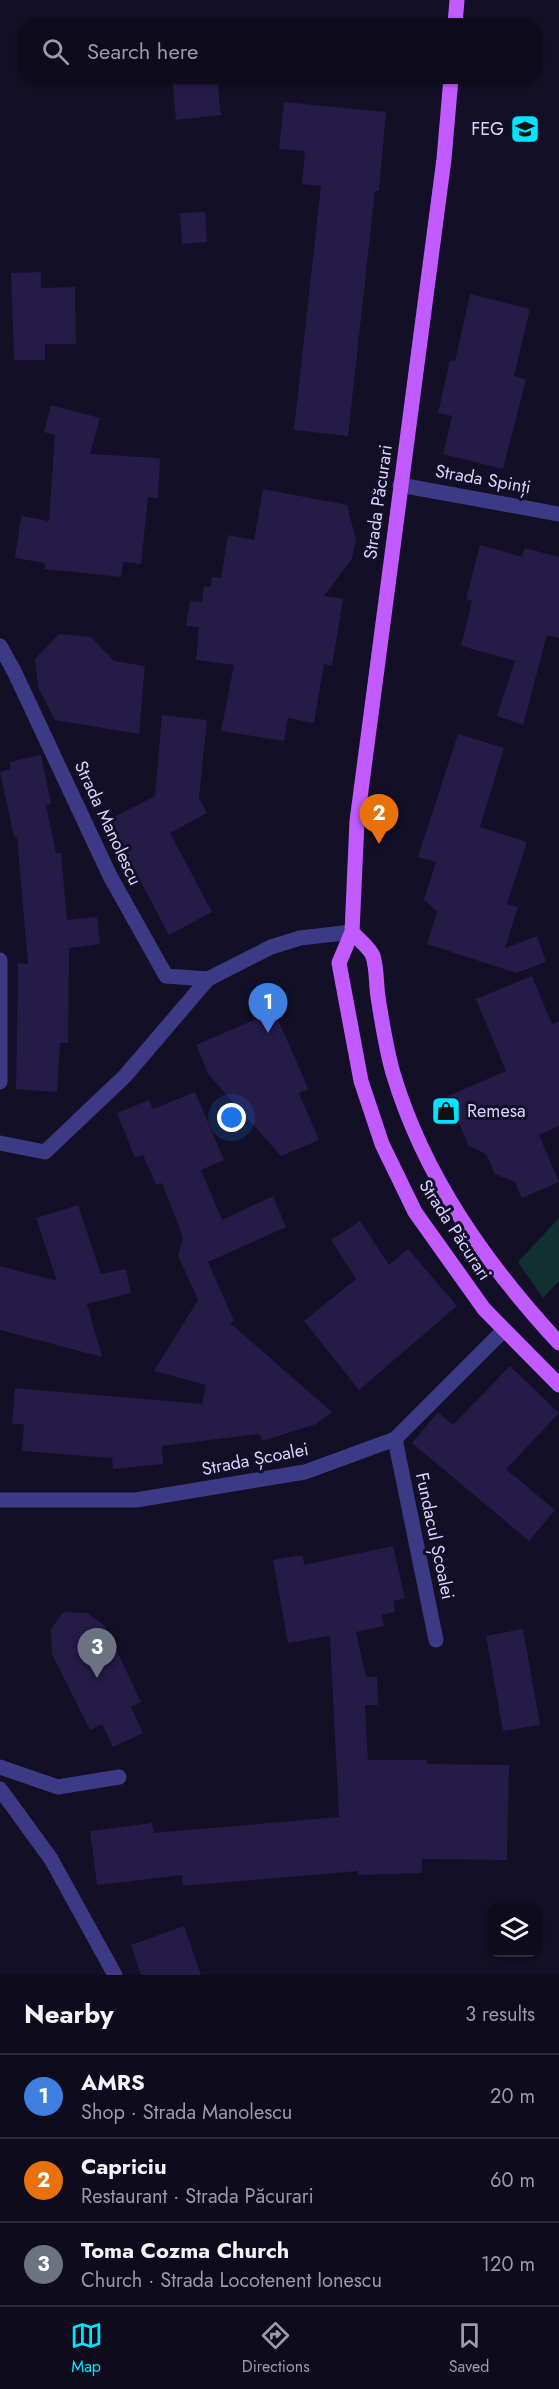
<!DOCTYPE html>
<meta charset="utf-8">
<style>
:root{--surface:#0e0b1c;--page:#171425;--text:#f1f3f6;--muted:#9b9ba3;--line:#2e2b3b;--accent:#00e5ff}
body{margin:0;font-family:Jost,sans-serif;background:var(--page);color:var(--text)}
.controls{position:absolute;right:18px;bottom:18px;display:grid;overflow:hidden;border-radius:12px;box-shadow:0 2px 4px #0004}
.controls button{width:54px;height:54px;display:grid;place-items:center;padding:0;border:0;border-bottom:2px solid var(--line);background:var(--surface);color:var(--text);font:30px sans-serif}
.you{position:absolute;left:232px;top:1118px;width:21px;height:21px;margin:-15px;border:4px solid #fff;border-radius:50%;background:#1a73e8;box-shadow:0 0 0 9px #1a73e833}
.badge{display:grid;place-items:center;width:39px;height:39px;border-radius:50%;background:var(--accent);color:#fff;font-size:20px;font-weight:700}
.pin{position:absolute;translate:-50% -50px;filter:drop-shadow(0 2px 3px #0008)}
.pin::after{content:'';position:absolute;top:32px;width:21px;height:18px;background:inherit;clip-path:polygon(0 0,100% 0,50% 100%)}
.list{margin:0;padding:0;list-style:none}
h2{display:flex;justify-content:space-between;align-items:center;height:78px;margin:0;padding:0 24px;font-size:26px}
h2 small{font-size:20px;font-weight:400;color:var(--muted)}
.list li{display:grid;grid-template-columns:39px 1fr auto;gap:18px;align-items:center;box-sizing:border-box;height:84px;padding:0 24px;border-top:2px solid var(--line)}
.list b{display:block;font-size:22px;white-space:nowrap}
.list p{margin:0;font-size:20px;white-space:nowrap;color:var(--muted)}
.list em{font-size:20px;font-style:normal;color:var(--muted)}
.icon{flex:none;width:33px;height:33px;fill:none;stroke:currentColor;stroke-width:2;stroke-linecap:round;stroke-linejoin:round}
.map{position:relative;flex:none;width:559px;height:1975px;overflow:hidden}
.search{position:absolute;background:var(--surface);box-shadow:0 2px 4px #0004;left:18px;right:18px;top:18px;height:66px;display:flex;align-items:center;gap:15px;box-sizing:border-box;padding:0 21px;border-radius:18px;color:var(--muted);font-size:22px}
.sheet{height:330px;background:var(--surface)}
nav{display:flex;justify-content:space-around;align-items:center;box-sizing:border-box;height:84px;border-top:2px solid var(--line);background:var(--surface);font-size:16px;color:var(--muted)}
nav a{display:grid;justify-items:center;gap:3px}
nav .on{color:var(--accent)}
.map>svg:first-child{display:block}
.green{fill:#12302f}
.building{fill:#241b47}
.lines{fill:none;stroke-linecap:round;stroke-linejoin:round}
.minor{stroke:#3d3a85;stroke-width:15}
.major{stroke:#c25bff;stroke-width:15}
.labels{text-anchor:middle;stroke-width:6;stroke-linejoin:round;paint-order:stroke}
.poi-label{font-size:18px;fill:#d9d4ff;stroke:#130f26;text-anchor:end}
.street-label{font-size:18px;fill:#d9d4ff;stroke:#130f26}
</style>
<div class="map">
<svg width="559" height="1975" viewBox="0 0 559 1975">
<rect width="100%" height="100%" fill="#130f26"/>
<path class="green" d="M559 1218V1281L543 1298 518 1262Z"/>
<path class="building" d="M172 78H217L221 115 176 120Z
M284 102 386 112 379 191H375L348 436 294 430 321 186 302 184 305 151 279 149Z
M205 212 207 242 182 244 180 213Z
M41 272V288L75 287 76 344H45V360H14L11 273Z
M470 294 530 309 514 376 526 379 503 469 443 454 452 416 438 413 450 360 455 361Z
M51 405 100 418 90 454 160 458 158 498 148 497 141 564 123 562 121 577 45 569V563L15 558 21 516 49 521 55 435 44 432Z
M263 489 347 505 356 540 352 559 324 596 343 599 332 666 324 664 314 723 288 718 284 741 221 731 234 665 196 660 199 627 186 626 190 601 202 602 204 586 211 587 212 577 221 578 228 535 254 540Z
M480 545 522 557 525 548 559 557V638L547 635 523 725 497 716 515 661 461 646 472 601 466 599Z
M59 634 91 637 114 661 145 666 139 734 55 720 38 687 35 659Z
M162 715 207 720 199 798 207 813 170 833 212 912 169 935 108 820 155 796Z
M458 734 504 748 480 827 527 842 507 904 518 907 505 948 537 936 546 962 516 973 427 944 437 912 424 899 436 862 418 857Z
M41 755 51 804 46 805 56 853H61L67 920 97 917 100 944 69 948 68 1043H60L57 1092 16 1089 18 963 28 964 17 837H14L0 772 10 769V762Z
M532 976 552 1024 559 1021V1126L539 1135 559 1182 522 1198 515 1182 495 1174 486 1154 468 1145 448 1096 506 1071 476 999Z
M265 1015 278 1020 295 1058 308 1089 299 1093 319 1140 281 1156 208 1074 196 1045Z
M195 1092 224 1160 201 1170 222 1220 273 1196 286 1227 208 1262 234 1321 230 1323 332 1412 316 1424 263 1441 259 1434 162 1446 163 1464 113 1469 112 1458 22 1451 24 1424H12L15 1388 202 1404 206 1385 154 1371 198 1300 178 1256 183 1237 162 1183 156 1185 143 1155 135 1158 117 1113 149 1100 153 1109Z
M78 1205 101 1274 126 1269 131 1293 87 1304 102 1357 0 1330V1266L57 1281 36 1218Z
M360 1221 389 1265 408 1249 457 1306 359 1390 304 1321 356 1279 331 1240Z
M510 1366 559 1413 506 1469 555 1510 529 1541 412 1443 438 1412 453 1425Z
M393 1546 405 1598 393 1601 395 1612 382 1615 384 1626 356 1632 366 1677H377L378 1705H365L368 1760H427L428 1764 509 1765 507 1860 422 1859V1873L358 1875V1871L183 1886 182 1875 97 1885 90 1831 152 1823 154 1833 339 1817 330 1636 288 1643 273 1560 303 1555 304 1565Z
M63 1612 87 1613 105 1626 141 1702 131 1707 143 1733 113 1747 102 1724 90 1730 52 1654 51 1629Z
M523 1629 540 1725 503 1731 486 1636Z
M184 1926 201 1975H141L131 1945Z"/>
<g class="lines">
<path class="minor" d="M400 485 559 514
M0 646 14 671 110 876 166 976 208 979
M0 960V1082
M0 1143 45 1152 125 1076 208 979 271 947 300 938 352 932
M395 1439 436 1640
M0 1500H136L305 1472 395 1439 504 1330
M0 1767 58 1787 119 1777
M0 1789 51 1859 115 1975"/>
<path class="major" d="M455 24 457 0
M451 78 444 159 357 821 352 932 339 963 361 1081 382 1144 415 1212 484 1309 559 1385
M352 932C358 939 370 948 373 956 377 969 376 984 378 997 382 1022 386 1049 393 1073 424 1177 487 1265 559 1343"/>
</g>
<defs>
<g id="school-square" transform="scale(1.5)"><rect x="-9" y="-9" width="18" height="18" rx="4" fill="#00e5ff" stroke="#130f26"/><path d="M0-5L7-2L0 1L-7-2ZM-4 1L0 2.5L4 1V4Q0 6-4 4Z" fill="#111"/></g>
<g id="shop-square" transform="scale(1.5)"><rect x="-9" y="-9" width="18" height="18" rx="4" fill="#00e5ff" stroke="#130f26"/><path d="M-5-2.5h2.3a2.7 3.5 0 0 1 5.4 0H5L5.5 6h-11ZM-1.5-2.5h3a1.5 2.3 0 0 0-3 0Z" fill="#111"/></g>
</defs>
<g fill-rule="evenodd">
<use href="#school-square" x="525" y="129"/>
<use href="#shop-square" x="446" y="1111"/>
</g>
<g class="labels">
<g class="poi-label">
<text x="504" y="135">FEG</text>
<text x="467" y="1117" text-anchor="start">Remesa</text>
</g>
<g class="street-label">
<text transform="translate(483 479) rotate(10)" y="6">Strada Spinți</text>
<text transform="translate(378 502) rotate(-82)" y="6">Strada Păcurari</text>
<text transform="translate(108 823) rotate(65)" y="6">Strada Manolescu</text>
<text transform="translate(455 1230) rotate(57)" y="6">Strada Păcurari</text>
<text transform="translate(255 1459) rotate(-11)" y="6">Strada Școalei</text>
<text transform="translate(435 1536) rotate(78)" y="6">Fundacul Școalei</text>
</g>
</g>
</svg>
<div class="controls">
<button><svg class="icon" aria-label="layers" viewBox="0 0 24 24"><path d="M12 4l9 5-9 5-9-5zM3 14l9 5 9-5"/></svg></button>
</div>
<div class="you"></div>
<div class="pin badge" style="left:268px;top:1033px;background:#3f7fe0">1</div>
<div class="pin badge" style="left:379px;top:844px;background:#e8710a">2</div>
<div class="pin badge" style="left:97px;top:1678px;background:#6b7280">3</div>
<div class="search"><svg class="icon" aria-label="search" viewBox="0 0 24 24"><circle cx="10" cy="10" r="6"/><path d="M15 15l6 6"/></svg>Search here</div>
</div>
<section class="sheet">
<h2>Nearby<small>3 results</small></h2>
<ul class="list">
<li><span class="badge" style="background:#3f7fe0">1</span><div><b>AMRS</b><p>Shop · Strada Manolescu</p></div><em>20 m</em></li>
<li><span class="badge" style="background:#e8710a">2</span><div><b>Capriciu</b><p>Restaurant · Strada Păcurari</p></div><em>60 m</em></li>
<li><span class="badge" style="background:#6b7280">3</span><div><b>Toma Cozma Church</b><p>Church · Strada Locotenent Ionescu</p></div><em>120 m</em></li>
</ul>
</section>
<nav>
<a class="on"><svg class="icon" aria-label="map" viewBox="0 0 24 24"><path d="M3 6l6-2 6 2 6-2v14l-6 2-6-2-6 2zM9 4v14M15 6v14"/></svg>Map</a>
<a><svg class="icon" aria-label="directions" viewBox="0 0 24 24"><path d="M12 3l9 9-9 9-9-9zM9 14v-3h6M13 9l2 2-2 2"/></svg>Directions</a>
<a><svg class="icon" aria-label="saved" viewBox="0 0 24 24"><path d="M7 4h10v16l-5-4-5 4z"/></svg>Saved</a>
</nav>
